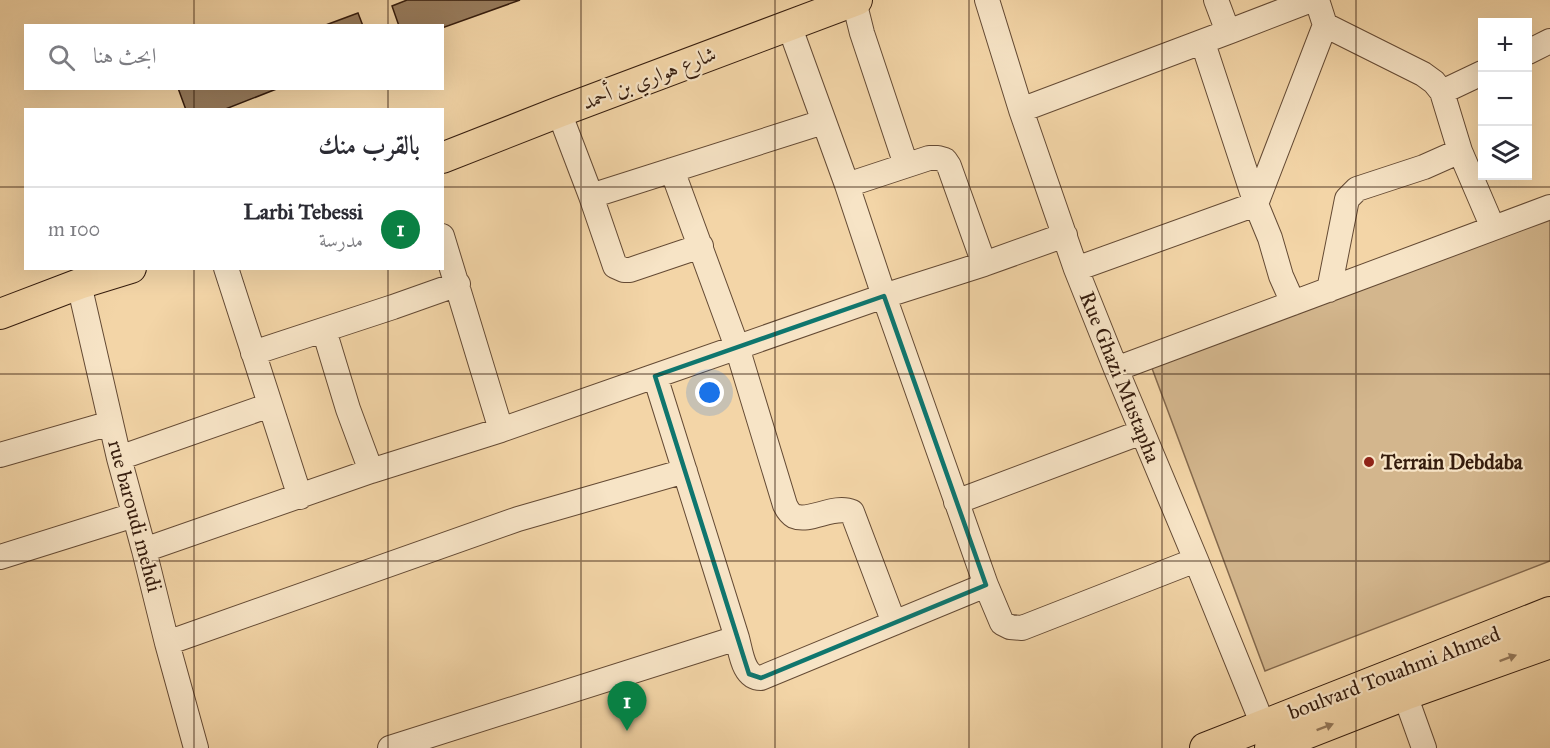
<!DOCTYPE html>
<html lang="ar">
<meta charset="utf-8">
<style>
:root{--surface:#fff;--page:#f2f2f3;--text:#2b2b33;--muted:#7c7c81;--line:#e1e1e2;--accent:#0b8043}
body{margin:0;font-family:"IM FELL Great Primer",Amiri,serif;background:var(--page);color:var(--text);direction:rtl}
.controls{position:absolute;right:18px;top:18px;display:grid;overflow:hidden;border-radius:0px;box-shadow:0 6px 24px #0002}
.controls button{width:54px;height:54px;display:grid;place-items:center;padding:0;border:0;border-bottom:2px solid var(--line);background:var(--surface);color:var(--text);font:30px sans-serif}
.you{position:absolute;left:710px;top:393px;width:21px;height:21px;margin:-15px;border:4px solid #fff;border-radius:50%;background:#1a73e8;box-shadow:0 0 0 9px #1a73e833}
.badge{display:grid;place-items:center;width:39px;height:39px;border-radius:50%;background:var(--accent);color:#fff;font-size:20px;font-weight:700}
.pin{position:absolute;translate:-50% -50px;filter:drop-shadow(0 2px 3px #0008)}
.pin::after{content:'';position:absolute;top:32px;width:21px;height:18px;background:inherit;clip-path:polygon(0 0,100% 0,50% 100%)}
.list{margin:0;padding:0;list-style:none}
h2{display:flex;justify-content:space-between;align-items:center;height:78px;margin:0;padding:0 24px;font-size:26px}
h2 small{font-size:20px;font-weight:400;color:var(--muted)}
.list li{display:grid;grid-template-columns:39px 1fr auto;gap:18px;align-items:center;box-sizing:border-box;height:84px;padding:0 24px;border-top:2px solid var(--line)}
.list b{display:block;font-size:22px;white-space:nowrap}
.list p{margin:0;font-size:20px;white-space:nowrap;color:var(--muted)}
.list em{font-size:20px;font-style:normal;color:var(--muted)}
.icon{flex:none;width:33px;height:33px;fill:none;stroke:currentColor;stroke-width:2;stroke-linecap:round;stroke-linejoin:round}
.map{position:relative;flex:none;width:1550px;height:748px;overflow:hidden;direction:ltr}
.search{position:absolute;background:var(--surface);box-shadow:0 6px 24px #0002;left:24px;top:24px;width:420px;height:66px;display:flex;align-items:center;gap:15px;box-sizing:border-box;padding:0 21px;border-radius:0px;color:var(--muted);font-size:22px}
.panel{position:absolute;background:var(--surface);box-shadow:0 6px 24px #0002;left:24px;top:108px;width:420px;height:162px;border-radius:0px;direction:rtl}
.map>svg:first-child{display:block}
.green{fill:#d3b68d;stroke:#84694d;stroke-width:1.5}
.building{fill:#987c5d;stroke:#351c0d;stroke-width:1.5}
.lines{fill:none;stroke-linecap:round;stroke-linejoin:round}
.minor-casing{stroke:#644a34;stroke-width:26}
.major-casing{stroke:#351c0d;stroke-width:32}
.minor{stroke:#f7e4c6;stroke-width:24}
.major{stroke:#f3d5a7;stroke-width:30}
.oneway{fill:#94785a}
.marked{fill:none;stroke:#0f766e;stroke-width:4.5;stroke-linejoin:round}
.grid{fill:none;stroke:#351c0d;stroke-width:1.5;stroke-opacity:0.55}
.poi-dot{fill:#8f2418;stroke:#f7e4c6;stroke-width:2}
.labels{text-anchor:middle;stroke-width:4.5;stroke-linejoin:round;paint-order:stroke}
.street-label{font-size:21px;fill:#351c0d;stroke:#f7e4c6}
.poi-label{font-size:21px;font-weight:bold;fill:#351c0d;stroke:#f7e4c6;text-anchor:start}
</style>
<div class="map">
<svg width="1550" height="748" viewBox="0 0 1550 748">
<rect width="100%" height="100%" fill="#f3d5a7"/>
<filter id="stains"><feTurbulence type="fractalNoise" baseFrequency=".00333" numOctaves="4"/><feColorMatrix values="0 0 0 0 .2 0 0 0 0 .09 0 0 0 0 .02 0 0 0 .5 -.17"/></filter>
<radialGradient id="worn" r=".72"><stop offset=".6" stop-color="#630" stop-opacity="0"/><stop offset="1" stop-color="#630" stop-opacity=".3"/></radialGradient>
<path class="green" d="M1550 218V561L1265 671 1150 363Z"/>
<path class="building" d="M407 0H520L442 28V26H399L392 6Z
M358 13 363 26H323Z
M178 88H279L223 110H186Z"/>
<g class="lines">
<g class="minor-casing">
<path id="minor" d="M987 0 1021 110 1076 269 1116 369 1196 560 1263 725 1270 739
M1216 0 1228 32 1311 0
M854 1 862 33 906 165
M789 25 847 185 884 296 986 585 1002 623 1010 627 1022 628 1196 560
M1325 25 1423 74 1434 82 1442 92 1460 151 1493 228
M1203 43 1256 204 1270 238 1281 276 1293 303
M1528 52 1550 41
M1442 92 1482 73
M1021 110 1228 32
M559 112 591 196 615 266 624 270H630L701 246
M672 170 737 347 785 505C787 509 790 514 794 516 810 523 834 504 852 512L894 623
M847 185 929 158H938L945 160 949 166 984 264
M591 196 823 122
M442 236 501 430
M226 268 300 497
M1076 269 1256 204 1325 25 1317 0
M79 284 119 458 144 550 167 643 196 748
M1329 290 1347 199 1357 189 1424 167 1460 151
M324 330 348 409 371 471
M253 353 393 307 458 284
M1116 369 1550 207
M655 376 884 296 984 264 1065 235
M0 455 111 423
M119 458 270 405
M956 502 1142 432
M144 550 371 471 501 430 655 376 737 638 390 748
M0 557 134 515
M737 638C741 652 743 678 761 678L986 585
M167 643 518 519 685 471
M1405 695 1424 748"/>
</g>
<g class="major-casing">
<path id="major" d="M442 158 559 112 857 0
M0 314 79 284 131 268
M1205 748 1550 612
M1270 748 1405 695 1550 643"/>
</g>
<use href="#minor" class="minor"/>
<use href="#major" class="major"/>
</g>
<defs><path id="oneway-solid" d="M-6-.8H1V-3.2L6.5 0L1 3.2V.8H-6Z" transform="scale(1.5)"/></defs>
<g class="oneway">
<use href="#oneway-solid" transform="translate(1508 658) rotate(-20)"/>
<use href="#oneway-solid" transform="translate(1325 727) rotate(-21)"/>
</g>
<path class="marked" d="M884 296 986 585 761 678 749 674 655 376Z"/>
<path class="grid" d="M194 0V26M388 0V26M581 0V748M775 0V748M969 0V748M1162 0V748M1356 0V748M194 88V110M388 88V110M0 187H26M442 187H1550M194 268V748M388 268V748M0 374H1550M0 561H1550"/>
<circle class="poi-dot" cx="1369" cy="462" r="6"/>
<g class="labels">
<g class="street-label">
<text transform="translate(649 78) rotate(-21)" y="7">شارع هواري بن أحمد</text>
<text transform="translate(1120 377) rotate(68)" y="7">Rue Ghazi Mustapha</text>
<text transform="translate(135 516) rotate(75)" y="7">rue baroudi mehdi</text>
<text transform="translate(1394 673) rotate(-21)" y="7">boulvard Touahmi Ahmed</text>
</g>
<g class="poi-label">
<text x="1381" y="469">Terrain Debdaba</text>
</g>
</g>
<rect width="100%" height="100%" filter="url(#stains)"/>
<rect width="100%" height="100%" fill="url(#worn)"/>
</svg>
<div class="controls">
<button>+</button>
<button>−</button>
<button><svg class="icon" aria-label="layers" viewBox="0 0 24 24"><path d="M12 4l9 5-9 5-9-5zM3 14l9 5 9-5"/></svg></button>
</div>
<div class="you"></div>
<div class="pin badge" style="left:627px;top:731px">1</div>
<div class="search"><svg class="icon" aria-label="search" viewBox="0 0 24 24"><circle cx="10" cy="10" r="6"/><path d="M15 15l6 6"/></svg>ابحث هنا</div>
<section class="panel">
<h2>بالقرب منك<small></small></h2>
<ul class="list">
<li><span class="badge">1</span><div><b>Larbi Tebessi</b><p>مدرسة</p></div><em>100 m</em></li>
</ul>
</section>
</div>
